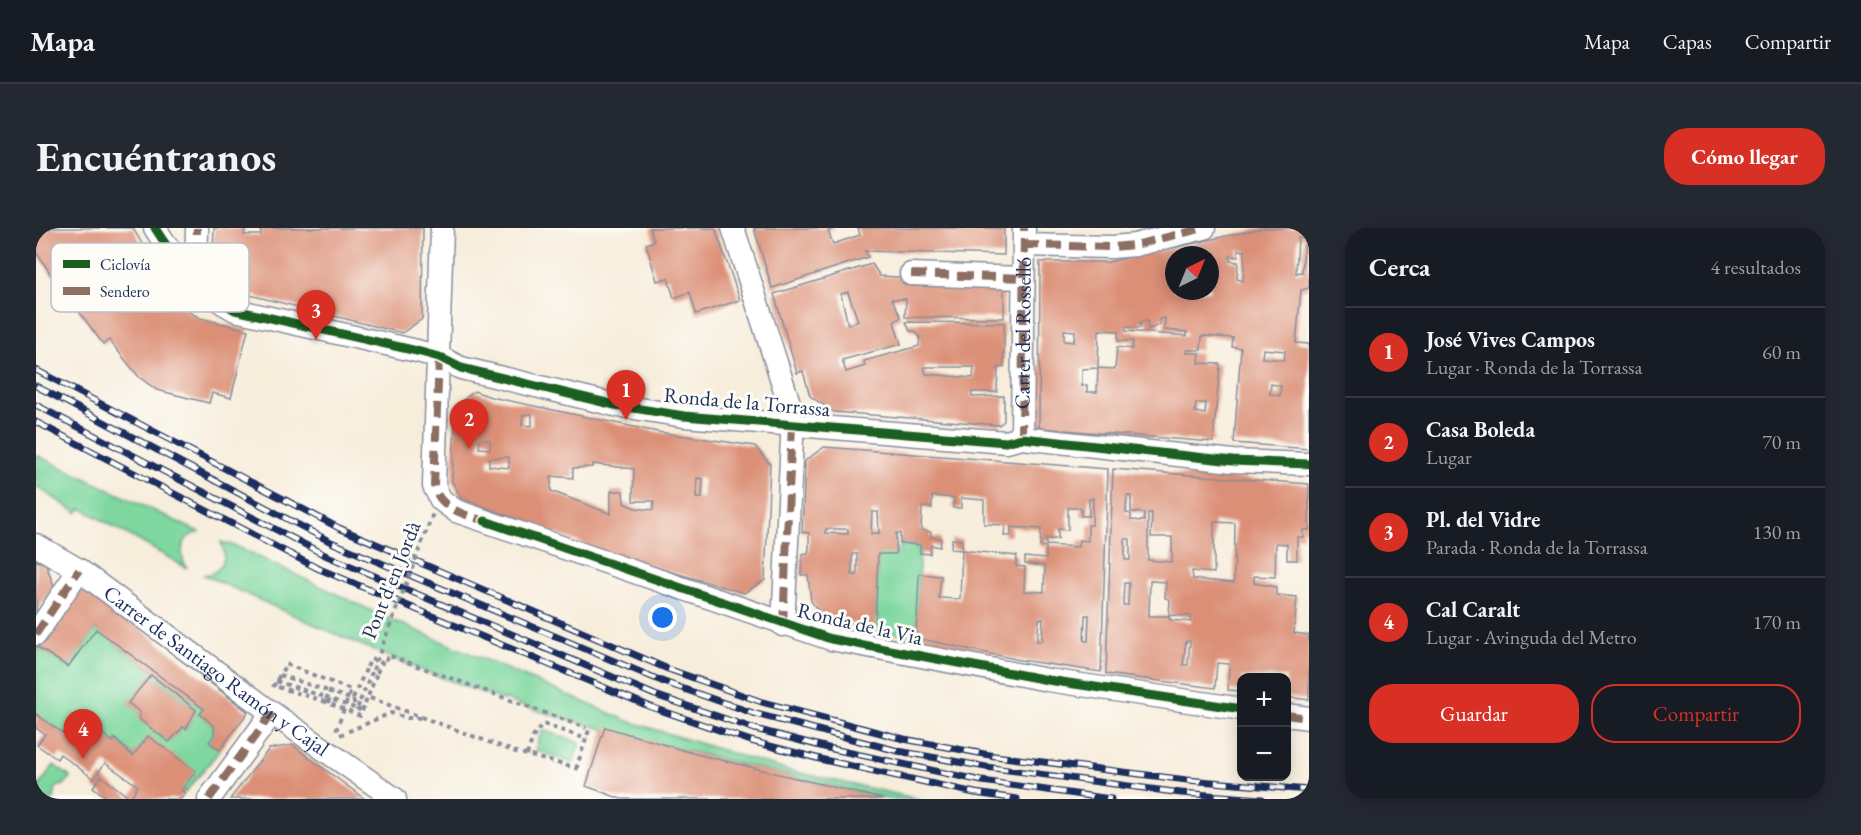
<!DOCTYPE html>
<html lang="es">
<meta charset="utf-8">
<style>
:root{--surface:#171b24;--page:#242831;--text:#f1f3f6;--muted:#9ea1a6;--line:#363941;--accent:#d93025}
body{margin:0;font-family:"EB Garamond",serif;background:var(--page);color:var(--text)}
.controls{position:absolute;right:18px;bottom:18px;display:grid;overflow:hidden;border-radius:12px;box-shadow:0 3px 15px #0003}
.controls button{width:54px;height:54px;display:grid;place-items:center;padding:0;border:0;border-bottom:2px solid var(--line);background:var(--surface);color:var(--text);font:30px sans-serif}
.compass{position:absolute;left:1129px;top:18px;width:54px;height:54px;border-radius:50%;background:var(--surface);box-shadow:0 3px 15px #0003;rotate:43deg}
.you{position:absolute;left:627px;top:390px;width:21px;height:21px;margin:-15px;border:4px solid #fff;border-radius:50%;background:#1a73e8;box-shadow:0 0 0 9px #1a73e833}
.badge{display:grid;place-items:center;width:39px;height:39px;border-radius:50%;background:var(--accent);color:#fff;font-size:20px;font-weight:700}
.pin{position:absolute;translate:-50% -50px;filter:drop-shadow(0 2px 3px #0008)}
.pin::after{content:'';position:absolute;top:32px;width:21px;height:18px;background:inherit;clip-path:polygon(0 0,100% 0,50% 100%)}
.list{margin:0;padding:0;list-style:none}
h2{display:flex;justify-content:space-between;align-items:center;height:78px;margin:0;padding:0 24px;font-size:26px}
h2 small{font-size:20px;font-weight:400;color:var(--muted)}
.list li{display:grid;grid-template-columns:39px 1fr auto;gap:18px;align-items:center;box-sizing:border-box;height:90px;padding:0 24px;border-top:2px solid var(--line)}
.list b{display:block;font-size:22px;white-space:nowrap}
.list p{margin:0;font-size:20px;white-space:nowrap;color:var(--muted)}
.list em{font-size:20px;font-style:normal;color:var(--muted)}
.actions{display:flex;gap:12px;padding:18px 24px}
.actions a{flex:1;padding:14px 0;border:2px solid var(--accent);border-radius:24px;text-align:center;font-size:21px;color:var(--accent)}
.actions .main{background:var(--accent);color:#fff}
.map{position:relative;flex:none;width:1273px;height:571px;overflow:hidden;border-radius:24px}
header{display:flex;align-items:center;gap:36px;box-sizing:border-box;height:84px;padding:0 30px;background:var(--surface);border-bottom:2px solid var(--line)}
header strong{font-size:28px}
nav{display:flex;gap:33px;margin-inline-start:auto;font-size:21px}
.intro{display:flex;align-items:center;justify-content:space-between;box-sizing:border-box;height:144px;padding:0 36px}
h1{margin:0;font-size:42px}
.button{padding:15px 27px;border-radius:24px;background:var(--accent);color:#fff;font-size:21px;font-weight:700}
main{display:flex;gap:36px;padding:0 36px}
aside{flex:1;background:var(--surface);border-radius:24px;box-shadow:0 3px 15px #0003}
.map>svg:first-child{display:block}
.green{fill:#7dd79e;stroke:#4c837e;stroke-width:1.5;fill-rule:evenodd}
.building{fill:#db8f76;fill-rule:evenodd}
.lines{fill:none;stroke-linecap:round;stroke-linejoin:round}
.street-casing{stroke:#898e9c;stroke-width:25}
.path{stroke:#898e9c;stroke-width:4;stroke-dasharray:4.5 4.5;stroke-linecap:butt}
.street{stroke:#fff;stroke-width:22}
.rail-casing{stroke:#1b2f5e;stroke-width:7}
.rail{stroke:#fdfcf7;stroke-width:4.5;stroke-dasharray:14;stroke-linecap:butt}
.path-bridge{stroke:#898e9c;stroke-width:4;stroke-dasharray:4.5 4.5;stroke-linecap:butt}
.quiet{stroke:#8d6e63;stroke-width:8;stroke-dasharray:15 8;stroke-linecap:butt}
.cycleway-casing{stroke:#fdfcf7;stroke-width:13}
.cycleway{stroke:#1b5e20;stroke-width:9}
.labels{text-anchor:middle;stroke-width:6;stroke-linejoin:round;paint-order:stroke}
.street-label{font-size:21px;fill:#1b2f5e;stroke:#fdfcf7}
.key{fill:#fdfcf7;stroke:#b9bec9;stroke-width:1.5}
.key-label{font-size:16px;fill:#1b2f5e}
</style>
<header>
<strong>Mapa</strong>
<nav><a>Mapa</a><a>Capas</a><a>Compartir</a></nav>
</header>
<div class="intro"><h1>Encuéntranos</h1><a class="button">Cómo llegar</a></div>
<main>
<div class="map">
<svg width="1273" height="571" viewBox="0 0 1273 571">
<rect width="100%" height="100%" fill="#fdfcf7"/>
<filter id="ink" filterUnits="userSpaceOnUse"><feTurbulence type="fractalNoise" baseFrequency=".0167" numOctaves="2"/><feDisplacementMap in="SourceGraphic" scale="12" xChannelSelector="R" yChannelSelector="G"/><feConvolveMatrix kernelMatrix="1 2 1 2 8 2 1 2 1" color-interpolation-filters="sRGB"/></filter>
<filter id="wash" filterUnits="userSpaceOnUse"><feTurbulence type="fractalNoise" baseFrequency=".008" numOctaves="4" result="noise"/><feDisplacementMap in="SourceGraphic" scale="24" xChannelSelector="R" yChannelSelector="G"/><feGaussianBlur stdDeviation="1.35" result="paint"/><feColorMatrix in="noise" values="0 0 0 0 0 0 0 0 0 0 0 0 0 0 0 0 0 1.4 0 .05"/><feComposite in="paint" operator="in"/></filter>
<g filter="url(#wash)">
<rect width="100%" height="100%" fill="#f7eddb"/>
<path class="green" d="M0 227 163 304C145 308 142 326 151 340L45 280 41 285 0 258Z
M185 314 199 318 349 389 592 493 750 542 883 571H851C738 544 625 518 513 486 394 452 280 397 168 347 186 345 192 330 185 314Z
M864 315 884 317 880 410 839 401 842 326 863 325Z
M60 401 168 481 164 486 178 498V507L173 514 184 522 149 565 112 509 97 528 80 511 77 514 51 495 38 513 0 486V418L32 439ZM115 447 160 482 150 501 147 499 133 514 104 492V484L93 475Z
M506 502 544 515 537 535 499 522Z
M18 537 34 549 28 557 20 559 18 571H2L0 562Z"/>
<g id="blocks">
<path class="building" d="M15 0H97L117 35 151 83 164 90 212 102 195 170 176 165 173 175 121 162 103 149 73 112 67 116 42 82 46 80 21 45 16 48 0 24V9Z
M178 0H209L208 7H225V0H387L386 91 366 105 194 62 176 43Z
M614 0H679L704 72 660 86 654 64 638 70 632 50 621 53 610 16 618 13Z
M718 0H802L792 3 797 16 824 7 822 0H968V27L829 23 832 29 736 60Z
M1227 0H1273V60L1265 62 1260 115 1273 116V221L1198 215 1205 120 1196 119 1197 110 1166 108 1165 122H1151L1150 125H1164L1163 135 1184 136 1177 214 1003 200 1004 34H1072ZM1262 10H1269L1266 44 1260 45ZM1202 22 1209 23 1207 53 1201 51 1202 34 1194 33V28L1202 29ZM1138 27H1174V63H1138ZM1129 90 1128 102 1151 104V108L1089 103 1090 99 1104 100V94L1111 93 1112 101 1124 97 1123 91ZM1028 102 1039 103 1038 114 1028 113ZM1063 102 1082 103V113H1097L1096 121 1081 119 1079 141 1062 140 1061 164H1051V157L1046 158V141L1062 140ZM1227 121 1249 123 1248 132 1226 130ZM1235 156 1245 158 1244 168 1234 166ZM1160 175H1170L1169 186 1159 184Z
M836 36 844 48 968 55V90L869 89 870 71H856L865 89 858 94 865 116 806 132 810 144 829 138 828 133 883 118 884 109 879 103H874L870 94 968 95V139L962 140 961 164H936V169L968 168V193L963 197 798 184 774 168 767 143 761 145 738 66ZM812 64 822 93 812 97 805 66ZM888 139H938L937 150 890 146Z
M438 163 455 169 622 204 719 218 734 236 729 352 708 365 574 326 425 270 416 253 420 178ZM496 186V198L486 197 487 187ZM444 211 454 212V221L443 220ZM473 229V240L453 238V230ZM557 236 598 241 597 273H618L617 282 599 280 588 275 587 263H575V286L515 263V248L537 250V240L557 239ZM661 250 667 251 666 270H660Z
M788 219 1072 241 1065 444 984 432 880 410 883 346 905 348 903 370 924 371 926 322 981 328 980 338 989 339 988 363 1008 364 1009 338 989 336V329L1010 331V317L1042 319 1043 312 1052 313V297H1056L1057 270 1053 271V288H1045V280H1032V302L1022 301V311H1010V319L1004 318 1005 301 975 299V308H968L969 297 948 296V272L925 270V280H917L918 270 896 268V280L886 279 885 302 895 304V309L905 310 904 319 895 317 894 326 884 325V317L864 315V305H860V326H842L839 401 787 389 775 373 772 347H765L766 326 772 325 773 320V305L766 304 769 233ZM836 284H842L843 305 835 306ZM790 301H812V306L789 305ZM816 326H821V347H816ZM1049 387H1053L1052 413H1048ZM1003 391H1007L1006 413H1001Z
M1077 241 1273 256V302H1267V309H1261V332H1251V316L1240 315 1239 349 1218 348V355L1240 359V367L1261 369 1258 405 1273 407V472L1251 469 1250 449H1206V463L1192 462 1193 436 1181 435 1179 460 1070 446ZM1091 268H1095V284L1108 285V293L1095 292V286L1090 285ZM1112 285H1116L1115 309H1136V334L1112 332ZM1178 294 1199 295 1198 355 1157 351 1156 343 1178 345ZM1089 311H1094V332H1089ZM1114 353 1130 354 1129 370 1134 371 1133 387 1155 388V394L1134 392 1133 388H1113ZM1088 355H1093L1092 377H1087ZM1150 413H1154L1152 437H1147Z
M916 311 926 312V322L915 321Z
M0 332 10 336 18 359 0 385Z
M43 353 212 484 184 522 173 514 178 507V498L164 486 168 481 60 401 32 439 0 418Z
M115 447 160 482 150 501 147 499 133 514 103 491 104 484 92 475Z
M0 486 38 513 51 494 77 514 79 511 97 528 112 508 160 543 145 562 149 565 145 571H73L57 559 65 548 94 570 102 558 69 535 58 551 24 526 21 531 1 517 9 506 0 500Z
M569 499 660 526 847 571H585L550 558Z
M257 517 268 526 329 571H194L233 521Z"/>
</g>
</g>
<g filter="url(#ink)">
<use href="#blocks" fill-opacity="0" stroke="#898e9c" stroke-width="1.5"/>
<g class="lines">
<g class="street-casing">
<g id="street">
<path d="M119 0C138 31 166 65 199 82L381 123 403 129 425 140 579 177 648 188 970 214 986 210 1197 233 1273 236"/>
<path d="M406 0 398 258 405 272 420 283 795 411 1012 452 1206 481"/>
<path d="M697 0 754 178 756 210 747 397"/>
<path d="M988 17 1076 19 1099 17 1168 0"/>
<path d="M875 46 986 50"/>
<path d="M160 52 161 0"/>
<path d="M986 210 988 0"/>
<path id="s1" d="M0 317 43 342 236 485 359 571"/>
<path d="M0 406 43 342"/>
<path d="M1250 487 1273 490"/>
<path d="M173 571 236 485"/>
</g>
</g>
<path class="path" d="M244 447 292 463
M240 453 289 469
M237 459 250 436 315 462 300 503
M242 459 287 473
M317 470 331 439
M334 470 480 524 547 542
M317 472 321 481 326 483
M324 473 337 442
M292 475 296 464
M329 476 341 445
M304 507 355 485 371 490H384
M491 527 497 509 507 496 551 511
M540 541 553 502 550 500"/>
<use href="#street" class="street"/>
<g class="rail-casing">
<path id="rail" d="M0 142 303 300 632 441 726 474 868 511 959 528 1151 552 1273 562
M0 158 295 314 628 454 720 486 862 523 950 539 1145 565 1226 571
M0 177 289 327 619 467 719 501 792 520 946 553 1075 571
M0 194 281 340 615 479 715 513 788 532 939 565 981 571"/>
</g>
<use href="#rail" class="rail"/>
<path class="path-bridge" d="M331 439 335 431 349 436 352 427 550 500
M337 442 398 283
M341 445 345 435
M292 463 317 472V470
M289 469 321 481 324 473
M287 473 324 488 329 476"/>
<g class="quiet">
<path d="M988 17 1076 19 1099 17 1168 0"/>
<path d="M875 46 986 50"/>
<path d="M160 52 161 0"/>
<path d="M403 129 398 258C404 282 431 287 452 294"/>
<path id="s2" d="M986 210 988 0"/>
<path d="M747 397 756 197"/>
<path d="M0 406 43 342"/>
<path d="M1250 487 1273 490"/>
<path d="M173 571 236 485"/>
</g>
<g class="cycleway-casing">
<path id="cycleway" d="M119 0C138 31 166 65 199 82L381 123 403 129 425 140 579 177 648 188 970 214 986 210 1197 233 1273 236
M449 293 795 411 1012 452 1206 481"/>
</g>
<use href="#cycleway" class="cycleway"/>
</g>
</g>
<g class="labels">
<g class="street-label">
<text dy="7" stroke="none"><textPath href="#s2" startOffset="105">Carrer del Rosselló</textPath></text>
<text transform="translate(711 174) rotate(5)" y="7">Ronda de la Torrassa</text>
<text transform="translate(355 352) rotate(-68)" y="7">Pont d'en Jordà</text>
<text transform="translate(824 396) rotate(13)" y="7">Ronda de la Via</text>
<text dy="7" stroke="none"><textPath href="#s1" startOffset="220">Carrer de Santiago Ramón y Cajal</textPath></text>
</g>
</g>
<rect x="15" y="15" width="198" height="69" rx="9" class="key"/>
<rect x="27" y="32" width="27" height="8" fill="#1b5e20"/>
<rect x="27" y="59" width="27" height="8" fill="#8d6e63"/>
<g class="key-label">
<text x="64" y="42">Ciclovía</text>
<text x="64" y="69">Sendero</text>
</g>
</svg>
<div class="controls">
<button>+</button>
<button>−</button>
</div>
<svg class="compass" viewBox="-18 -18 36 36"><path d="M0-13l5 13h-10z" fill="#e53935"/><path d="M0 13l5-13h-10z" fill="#9ea1a6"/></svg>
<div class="you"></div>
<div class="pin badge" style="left:590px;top:192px">1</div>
<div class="pin badge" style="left:433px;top:221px">2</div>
<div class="pin badge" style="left:280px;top:112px">3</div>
<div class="pin badge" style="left:47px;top:531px">4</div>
</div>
<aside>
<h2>Cerca<small>4 resultados</small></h2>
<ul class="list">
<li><span class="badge">1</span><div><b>José Vives Campos</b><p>Lugar · Ronda de la Torrassa</p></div><em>60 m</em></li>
<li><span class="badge">2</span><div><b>Casa Boleda</b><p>Lugar</p></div><em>70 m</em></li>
<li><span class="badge">3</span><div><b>Pl. del Vidre</b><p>Parada · Ronda de la Torrassa</p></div><em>130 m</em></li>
<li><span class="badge">4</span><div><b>Cal Caralt</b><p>Lugar · Avinguda del Metro</p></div><em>170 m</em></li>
</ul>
<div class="actions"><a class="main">Guardar</a><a>Compartir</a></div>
</aside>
</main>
